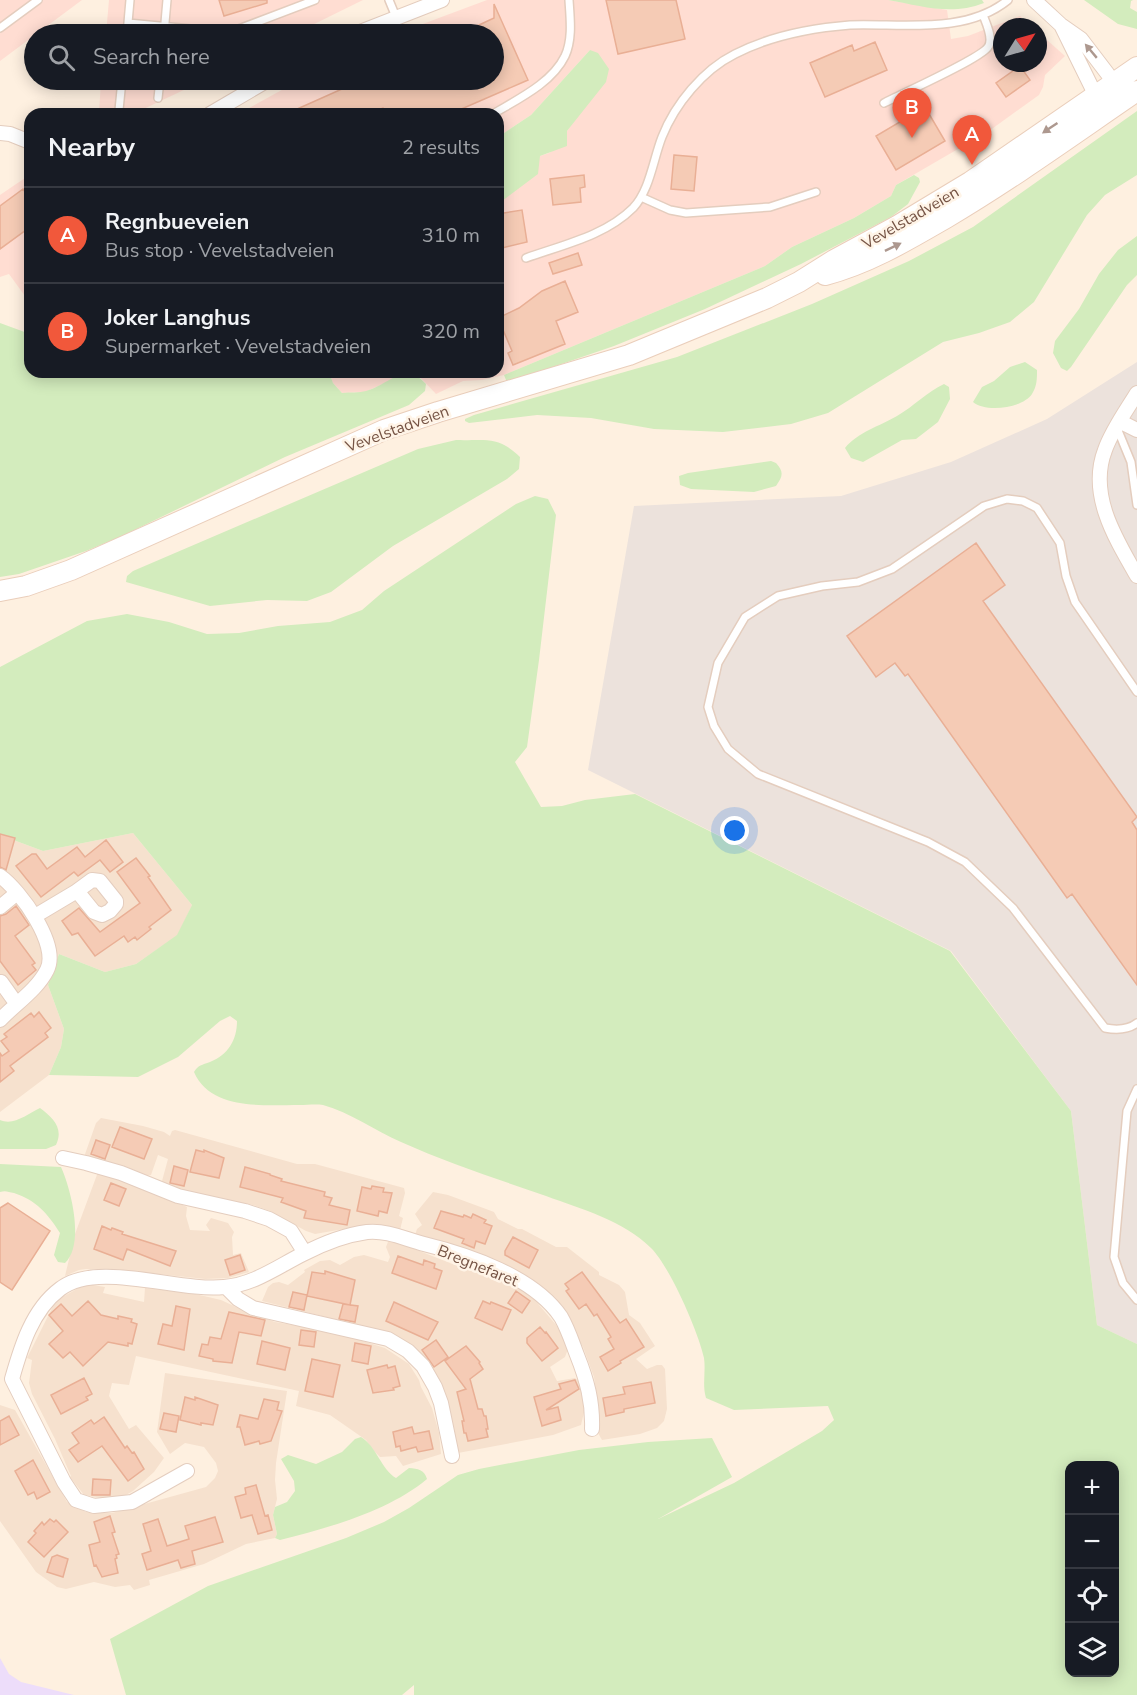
<!DOCTYPE html>
<meta charset="utf-8">
<style>
:root{--surface:#171b24;--page:#242831;--text:#f1f3f6;--muted:#9ea1a6;--line:#363941;--accent:#f1583b}
body{margin:0;font-family:"Nunito Sans",sans-serif;background:var(--page);color:var(--text)}
.controls{position:absolute;right:18px;bottom:18px;display:grid;overflow:hidden;border-radius:12px;box-shadow:0 3px 15px #0003}
.controls button{width:54px;height:54px;display:grid;place-items:center;padding:0;border:0;border-bottom:2px solid var(--line);background:var(--surface);color:var(--text);font:30px sans-serif}
.compass{position:absolute;left:993px;top:18px;width:54px;height:54px;border-radius:50%;background:var(--surface);box-shadow:0 3px 15px #0003;rotate:53deg}
.you{position:absolute;left:735px;top:831px;width:21px;height:21px;margin:-15px;border:4px solid #fff;border-radius:50%;background:#1a73e8;box-shadow:0 0 0 9px #1a73e833}
.badge{display:grid;place-items:center;width:39px;height:39px;border-radius:50%;background:var(--accent);color:#fff;font-size:20px;font-weight:700}
.pin{position:absolute;translate:-50% -50px;filter:drop-shadow(0 2px 3px #0008)}
.pin::after{content:'';position:absolute;top:32px;width:21px;height:18px;background:inherit;clip-path:polygon(0 0,100% 0,50% 100%)}
.list{margin:0;padding:0;list-style:none}
h2{display:flex;justify-content:space-between;align-items:center;height:78px;margin:0;padding:0 24px;font-size:26px}
h2 small{font-size:20px;font-weight:400;color:var(--muted)}
.list li{display:grid;grid-template-columns:39px 1fr auto;gap:18px;align-items:center;box-sizing:border-box;height:96px;padding:0 24px;border-top:2px solid var(--line)}
.list b{display:block;font-size:22px;white-space:nowrap}
.list p{margin:0;font-size:20px;white-space:nowrap;color:var(--muted)}
.list em{font-size:20px;font-style:normal;color:var(--muted)}
.icon{flex:none;width:33px;height:33px;fill:none;stroke:currentColor;stroke-width:2;stroke-linecap:round;stroke-linejoin:round}
.map{position:relative;flex:none;width:1137px;height:1695px;overflow:hidden}
.search{position:absolute;background:var(--surface);box-shadow:0 3px 15px #0003;left:24px;top:24px;width:480px;height:66px;display:flex;align-items:center;gap:15px;box-sizing:border-box;padding:0 21px;border-radius:33px;color:var(--muted);font-size:22px}
.panel{position:absolute;background:var(--surface);box-shadow:0 3px 15px #0003;left:24px;top:108px;width:480px;height:270px;border-radius:18px}
.map>svg:first-child{display:block}
.residential{fill:#f6e1ce}
.commercial{fill:#ffddd2}
.industrial{fill:#ece2dc}
.education{fill:#edddfa}
.green{fill:#d3ecbd;fill-rule:evenodd}
.building{fill:#f5cbb5;stroke:#e9af95;stroke-width:1.5}
.lines{fill:none;stroke-linecap:round;stroke-linejoin:round}
.service-casing{stroke:#e4cdbe;stroke-width:10}
.minor-casing{stroke:#e4cdbe;stroke-width:16}
.secondary-casing{stroke:#eacebb;stroke-width:22}
.service{stroke:#fff;stroke-width:7}
.minor{stroke:#fff;stroke-width:14}
.secondary{stroke:#fff;stroke-width:20}
.oneway{fill:#ad988f}
.labels{text-anchor:middle;stroke-width:5;stroke-linejoin:round;paint-order:stroke}
.street-label{font-size:16px;fill:#765445;stroke:#fff4e7}
</style>
<div class="map">
<svg width="1137" height="1695" viewBox="0 0 1137 1695">
<rect width="100%" height="100%" fill="#fef0e0"/>
<path class="residential" d="M133 833 192 905 178 935 136 964 105 972 59 954 48 985 64 1029 61 1047 49 1075 0 1112V835L43 851Z
M101 1118 143 1126 164 1132 170 1136 172 1131 175 1130 297 1164H315L404 1188 405 1193 399 1216 403 1218 400 1230 379 1226H361L315 1234 306 1231 270 1211 253 1205 197 1195 164 1183 162 1181 168 1159 158 1155 151 1175 145 1176 84 1157 96 1123Z
M98 1172 134 1184 187 1207 186 1216 190 1230 210 1231 206 1225 211 1218 228 1223 234 1232 232 1237 233 1255 241 1253 249 1272 228 1278 205 1279 121 1270 86 1269 79 1270 65 1276 75 1234Z
M433 1192 448 1195 486 1209 494 1212 498 1219 518 1229H522L556 1247H567L599 1272V1275L619 1285 625 1292 629 1315 640 1323 655 1346 636 1359 647 1369 657 1365H662L665 1369 667 1409 664 1421 657 1428 640 1434 602 1440 598 1433 599 1411 594 1377 583 1347 561 1308 415 1235 417 1229 422 1225 415 1214Z
M389 1239 455 1265 504 1281 520 1288 534 1299 557 1326 567 1344 568 1349 565 1357 550 1367 557 1381 575 1378 581 1383 586 1404 581 1425 553 1435 458 1453 446 1395 432 1367 420 1354 382 1331 262 1301 268 1287 273 1283 279 1282 288 1285 305 1272 304 1270 320 1261 330 1260 340 1265 354 1257 364 1255 388 1262 390 1257 386 1247Z
M93 1285 105 1287 103 1293 144 1302 145 1288 191 1293 221 1300 247 1312 275 1322 334 1332 385 1348 409 1364 419 1380 421 1387 432 1408 439 1433 441 1454 403 1466 396 1456 380 1457 372 1449 366 1440 330 1415 296 1406 299 1391 136 1356 129 1385 112 1383 109 1396 129 1429 136 1425 164 1458 154 1472 133 1491 126 1495 109 1499 84 1495 70 1477 71 1476 55 1439 32 1394 29 1383 32 1360 27 1358 53 1306 59 1299 82 1286Z
M165 1373 287 1391 276 1463 275 1480 277 1499 273 1515 277 1534 275 1538 246 1544 204 1564 149 1580 150 1585 134 1590 130 1585 115 1587 94 1582 66 1589 57 1587 36 1572 0 1521V1405L15 1410 67 1502 86 1512 112 1513 206 1487 215 1478 218 1471 216 1463 204 1447 185 1443 170 1454 157 1432Z"/>
<path class="commercial" d="M0 0H82L0 61Z
M109 0H363L294 34H106Z
M487 0H888L947 10 951 39 968 36 1020 16 1032 27H1002V63H1038V32L1065 56 1045 75 1043 87 1039 95 989 131 896 185 891 196 854 218 792 247 765 266 504 375 482 380 463 381 436 394 418 375 407 373 365 392 342 393 333 383 329 372H498V204L540 156 549 153 567 140V131L582 110 590 50 531 115 498 137V114H238L300 80H494V34H396Z
M101 80H205L133 114H99Z
M25 178 30 183V303L9 274 0 277V195Z"/>
<path class="industrial" d="M1137 362V1344L1097 1325 1071 1111 951 951 588 770 634 506 841 496 951 462 1047 419Z"/>
<path class="education" d="M0 1658 9 1674 21 1682 74 1695H0Z"/>
<path class="green" d="M888 0H982L984 3C951 16 922 6 888 0Z
M1084 0H1133L1131 1 1130 8 1137 12V29L1118 24Z
M590 50 598 53 609 69 606 82 567 131V146L540 156 538 174 498 204V137L531 115Z
M1137 111V175L1105 195 1087 215 1034 302 1010 322 979 333 943 342 828 413 791 424 723 432 654 429 591 418 537 415 469 423 465 421V419L474 415 677 357 812 304 909 261 973 227Z
M914 175 919 178 920 182 908 204 891 217 801 264 705 309 614 346 515 380H506L504 375 765 266 792 247 854 218 891 196 896 185Z
M1137 236V275L1127 285 1071 367 1067 371 1061 368 1053 353 1055 341 1079 309 1099 274 1118 250Z
M0 323 30 334V372H329L333 383 342 393C350 392 359 393 366 391 390 384 405 361 426 384L425 391 409 405 285 457 122 536 86 551 19 574 0 577Z
M1025 362 1037 370C1037 379 1037 386 1032 394 1023 408 986 413 973 402L982 387 994 381 1010 367Z
M944 384 949 387 950 399 938 422 916 439 902 440 863 462 851 458 845 448C858 432 880 426 897 416 914 406 927 392 944 384Z
M456 440C486 441 497 435 520 457L519 469 507 479 393 546 331 592 307 601 267 600 210 606 126 582 127 576 133 571 418 449Z
M771 461 776 463C784 472 783 476 776 486L754 492 691 489 680 485 679 476 688 473Z
M535 496 548 499 556 515 539 660 527 747 515 762 541 807 562 806 585 800 635 794 950 951 1071 1111 1097 1325 1137 1344V1695H414V1685L402 1695H126L110 1639 208 1586 346 1538 384 1522 409 1508 458 1475 479 1469 579 1450 648 1442 712 1438 732 1477 658 1519 734 1483 822 1431 834 1420 828 1406 734 1410 706 1398C702 1385 706 1371 704 1358 698 1331 670 1267 651 1248 623 1220 581 1209 546 1196 497 1179 448 1163 401 1142 375 1131 350 1112 323 1105 316 1104 307 1105 300 1105 265 1105 211 1111 194 1072 198 1065 202 1065 210 1062 228 1055 237 1040 237 1021L230 1016 220 1021 178 1057 138 1077 49 1075 61 1047 64 1029 48 985 59 954 105 972 136 964 177 935 192 905 133 833 43 851 0 835V667L87 621 127 614 169 622 207 634 239 633 278 626 330 622 362 610 384 591 431 560 516 504ZM1070 1466H1114V1672H1070Z
M40 1108C53 1118 64 1128 56 1145L46 1149H0V1120C14 1126 27 1114 40 1108Z
M0 1164 61 1167C71 1189 85 1244 65 1263L58 1262 54 1255 60 1233C48 1214 36 1200 14 1193 8 1192 6 1190 0 1192Z
M361 1437C377 1447 381 1469 396 1478L409 1468C418 1469 424 1469 427 1479 389 1511 328 1528 280 1540L275 1538 277 1534 273 1515 275 1507 287 1502 295 1491 294 1481 281 1459 288 1455 316 1464 342 1452 355 1439Z"/>
<path class="building" d="M219 0H267V3L224 16Z
M606 0H676L685 39 618 54Z
M494 4 528 80 450 114H386L383 108 369 114H286L362 80H494V34H480L477 26 494 18Z
M875 42 887 70 825 97 810 63 852 45 854 51Z
M1020 66 1030 80 1006 97 996 83Z
M925 107 945 141 896 170 876 136Z
M674 155 697 157 694 191 671 189Z
M584 175 585 187 580 188 581 202 553 205 550 179Z
M23 189 30 199V227L0 249V206Z
M522 210 527 242 498 249V214Z
M578 253 582 265 553 274 549 263Z
M565 281 578 312 556 321 565 344 513 365 508 353 512 351 498 318 519 308 542 291Z
M976 543 1005 585 983 601 1137 817 1132 822 1137 830V985L1072 894 1067 898 908 674 905 676 895 663 876 677 847 636Z
M0 834 15 838 6 870 0 867Z
M106 840 123 862 110 872 100 860 78 876 74 872 41 897 16 866 32 854H36L47 869 77 847 85 857Z
M136 858 150 876 148 877 171 910 149 927 151 929 137 940 135 937 128 942 124 936 95 956 78 933 72 935 62 921 79 908 100 932 140 903 117 872Z
M16 906 29 925 15 936 35 963 32 965 36 970 18 985 0 961V916L6 914Z
M39 1012 51 1028 45 1033 48 1037 10 1066 14 1071 0 1082V1053L2 1056 9 1051 1 1041 7 1037 4 1034 31 1013 34 1017Z
M120 1127 152 1139 144 1159 112 1147Z
M96 1140 110 1145 105 1159 91 1154Z
M196 1150 204 1152V1150L224 1158 219 1178 190 1172Z
M174 1166 188 1170 184 1186 170 1183Z
M245 1167 270 1174V1175L282 1179 281 1181 325 1192 324 1196 332 1198 329 1205 350 1210 347 1225 304 1218 306 1211 281 1202 283 1198 240 1187Z
M111 1183 126 1189 119 1206 104 1200Z
M372 1186 384 1188 383 1192 392 1193 387 1213 379 1211 378 1216 357 1211 362 1187 371 1189Z
M8 1203 50 1231 12 1290 0 1282V1208Z
M441 1211 463 1217 464 1215 471 1218 473 1214 486 1220 484 1223 492 1226 485 1244 476 1241 474 1248 462 1243 464 1239 434 1228Z
M102 1226 111 1230 112 1228 123 1232 122 1234 176 1251 170 1266 127 1249 123 1260 94 1249Z
M513 1237 538 1250 529 1268 505 1255V1251Z
M240 1255 245 1270 230 1275 225 1260Z
M398 1256 423 1265 424 1260 435 1264 434 1268 442 1271 436 1289 392 1273Z
M325 1271 355 1280 350 1305 307 1296 312 1272 325 1274Z
M582 1272 620 1323 626 1319 644 1347 620 1361 621 1363 608 1371 600 1357 614 1349 608 1339 611 1337 597 1314 594 1316 586 1304 579 1309 566 1291 569 1289 565 1284Z
M516 1291 530 1301 522 1313 508 1303Z
M293 1292 307 1295 304 1310 289 1307Z
M88 1301 101 1315 118 1319V1316L132 1319 131 1322 137 1324 132 1344 128 1343V1346L108 1342 83 1366 70 1352 63 1358 49 1344 63 1331 49 1315 61 1304 72 1316Z
M483 1301 490 1304 491 1302 511 1310 502 1330 475 1318Z
M394 1302 438 1322 428 1340 386 1321Z
M343 1304 358 1306 355 1322 339 1319Z
M176 1306 190 1309 184 1350 158 1344 163 1324 172 1326Z
M229 1312 265 1320 261 1336 239 1332 232 1363 213 1361V1359L199 1356 202 1344 208 1345 210 1337 221 1339Z
M540 1327 545 1333 546 1332 558 1348 542 1361 527 1343V1338Z
M301 1330 316 1332 314 1347 299 1345Z
M436 1340 448 1357 434 1367 422 1350Z
M262 1341 290 1348 285 1370 257 1364Z
M355 1343 371 1346 368 1364 352 1361Z
M466 1346 480 1362 479 1363 483 1369 470 1379 478 1409H482L484 1416H486L488 1429H486L488 1437 468 1441 466 1433H464L462 1421H464L457 1392 466 1389 445 1361Z
M312 1359 340 1365 333 1397 305 1391Z
M387 1365 388 1368 395 1366 400 1386 393 1388 394 1390 373 1393 367 1370Z
M84 1378 92 1394 86 1397 88 1400 61 1414 51 1395Z
M575 1380 579 1389 546 1410 558 1407 561 1420 542 1426 534 1397 561 1389 559 1384Z
M651 1382 655 1403 624 1409V1412L606 1416 603 1398 625 1394 623 1387Z
M185 1397 195 1400V1397L218 1405 213 1425 201 1423V1425L180 1420Z
M264 1399 279 1402 277 1410 282 1411 271 1441 260 1444 259 1441 245 1445 240 1427H237L240 1415 258 1419Z
M164 1413 179 1416 176 1432 160 1429Z
M9 1416 19 1435 0 1445V1421Z
M104 1417 125 1448 127 1446 132 1453 134 1452 144 1469 128 1481 102 1446 78 1462 69 1450 79 1443 72 1433 91 1420 94 1424Z
M412 1427 414 1434 429 1431 433 1449 418 1452 416 1447 401 1451 400 1446 396 1447 393 1432Z
M33 1460 50 1492 37 1499 34 1492 28 1495 15 1471Z
M93 1479 111 1480 110 1495H92Z
M256 1485 265 1516 268 1515 272 1530 258 1534 252 1515 241 1518 235 1497 246 1494 245 1488Z
M110 1516 115 1532 112 1533 119 1554 116 1555 117 1558 115 1559 118 1573 102 1577 96 1565 94 1566 89 1545 100 1542 94 1522Z
M215 1517 223 1542 192 1551 195 1564 181 1568 178 1560 147 1570 142 1554 151 1551 143 1524 158 1519 167 1546 189 1539 185 1526Z
M50 1519 54 1522 56 1520 68 1532 44 1557 28 1542 36 1533 34 1531 42 1522 44 1525Z
M57 1555 68 1559 63 1577 47 1572 52 1557Z"/>
<g class="lines">
<g class="service-casing">
<path id="service" d="M389 0 396 17
M128 23 212 31 236 30 315 0
M0 28 38 0
M127 34 130 0
M164 34 167 0
M158 98 160 80
M884 103C901 94 980 59 988 47 994 39 986 23 983 15
M119 110 122 80
M493 114C518 99 552 83 565 56 573 39 570 17 569 0
M641 197 670 210 686 213 770 207 816 192
M526 258C562 245 605 236 633 208 650 190 653 160 662 137 675 104 703 70 735 54 770 36 812 28 850 25 901 23 965 35 1008 0
M1117 428 1131 462 1137 505
M1137 692 1075 602 1066 576 1060 543 1037 508 1023 501 1007 499 984 506 892 569 858 582 822 586 778 596 745 617 718 663 708 707 714 726 728 749 758 774 928 842 965 862 1013 908 1105 1028C1116 1030 1128 1030 1137 1023
M1137 1089 1127 1111 1114 1257 1123 1283 1137 1300"/>
</g>
<g class="minor-casing">
<path id="minor" d="M1034 0 1061 25 1081 39 1107 73 1114 83 1115 91
M1062 27 1092 88 1103 98
M355 34 442 0
M210 114 268 80
M0 133 10 134 30 142
M1137 393C1126 411 1112 430 1105 450 1088 494 1115 538 1137 576
M1121 422 1137 430
M0 876C20 890 60 945 47 970 37 990 15 1004 0 1020
M92 880 100 881 116 901V904L110 911 102 915 94 912 77 891Z
M0 907 17 893
M35 916 77 891
M1 982 16 1003
M63 1158 86 1163 121 1173 178 1196 245 1211 269 1219 291 1231 305 1253
M226 1287 238 1299 253 1308 388 1339 408 1351 423 1366 435 1387 441 1403 452 1456
M187 1471 132 1502 94 1506 76 1500 64 1482 12 1379C21 1347 32 1310 60 1289 97 1260 178 1292 224 1287 253 1285 277 1267 303 1254 322 1244 345 1235 367 1232 387 1230 405 1239 424 1244 469 1255 534 1277 561 1317 568 1329 572 1342 577 1355 587 1380 593 1402 592 1429"/>
</g>
<g class="secondary-casing">
<path id="secondary" d="M825 275C868 264 908 240 946 218 1012 179 1074 134 1137 91
M0 591 26 586 71 570 384 430 438 412 629 355 767 298 799 282 834 260 897 226 970 182 1137 67"/>
</g>
<use href="#service" class="service"/>
<use href="#minor" class="minor"/>
<use href="#secondary" class="secondary"/>
</g>
<defs><path id="oneway-solid" d="M-6-.8H1V-3.2L6.5 0L1 3.2V.8H-6Z" transform="scale(1.5)"/></defs>
<g class="oneway">
<use href="#oneway-solid" transform="translate(1091 51) rotate(-130)"/>
<use href="#oneway-solid" transform="translate(1050 128) rotate(146)"/>
<use href="#oneway-solid" transform="translate(893 247) rotate(-26)"/>
</g>
<g class="labels">
<g class="street-label">
<text transform="translate(910 217) rotate(-30)" y="6">Vevelstadveien</text>
<text transform="translate(397 428) rotate(-20)" y="6">Vevelstadveien</text>
<text transform="translate(478 1265) rotate(22)" y="6">Bregnefaret</text>
</g>
</g>
</svg>
<div class="controls">
<button>+</button>
<button>−</button>
<button><svg class="icon" aria-label="locate" viewBox="0 0 24 24"><circle cx="12" cy="12" r="6"/><path d="M12 2v4M12 18v4M2 12h4M18 12h4"/></svg></button>
<button><svg class="icon" aria-label="layers" viewBox="0 0 24 24"><path d="M12 4l9 5-9 5-9-5zM3 14l9 5 9-5"/></svg></button>
</div>
<svg class="compass" viewBox="-18 -18 36 36"><path d="M0-13l5 13h-10z" fill="#e53935"/><path d="M0 13l5-13h-10z" fill="#9ea1a6"/></svg>
<div class="you"></div>
<div class="pin badge" style="left:972px;top:165px">A</div>
<div class="pin badge" style="left:912px;top:138px">B</div>
<div class="search"><svg class="icon" aria-label="search" viewBox="0 0 24 24"><circle cx="10" cy="10" r="6"/><path d="M15 15l6 6"/></svg>Search here</div>
<section class="panel">
<h2>Nearby<small>2 results</small></h2>
<ul class="list">
<li><span class="badge">A</span><div><b>Regnbueveien</b><p>Bus stop · Vevelstadveien</p></div><em>310 m</em></li>
<li><span class="badge">B</span><div><b>Joker Langhus</b><p>Supermarket · Vevelstadveien</p></div><em>320 m</em></li>
</ul>
</section>
</div>
